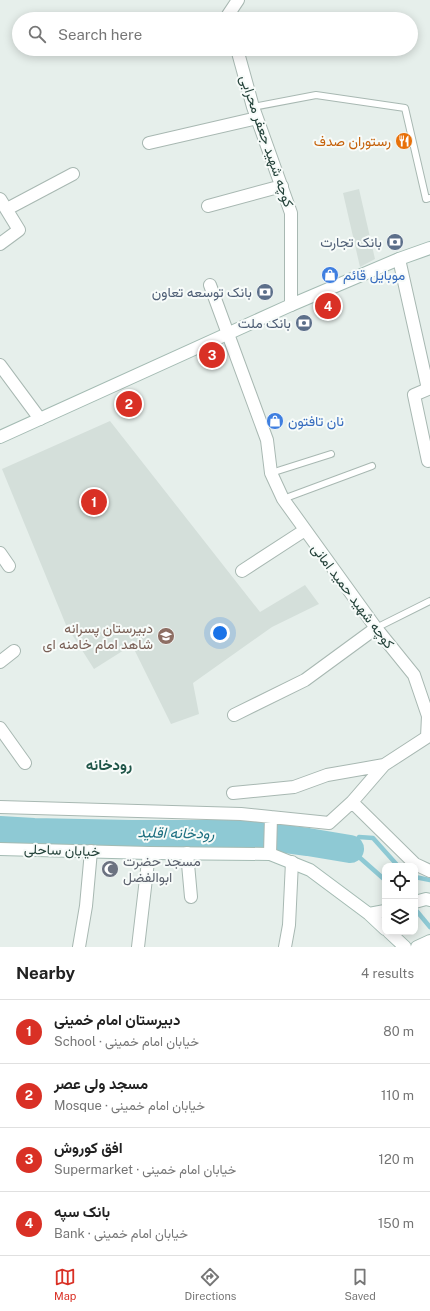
<!DOCTYPE html>
<meta charset="utf-8">
<style>
:root{--surface:#fff;--page:#f2f2f2;--text:#222;--muted:#767676;--line:#e0e0e0;--accent:#d93025}
body{margin:0;font-family:"Public Sans",Vazirmatn,sans-serif;background:var(--page);color:var(--text)}
.controls{position:absolute;right:12px;bottom:12px;display:grid;overflow:hidden;border-radius:8px;box-shadow:0 2px 10px #0003}
.controls button{width:36px;height:36px;display:grid;place-items:center;padding:0;border:0;border-bottom:1px solid var(--line);background:var(--surface);color:var(--text);font:20px sans-serif}
.you{position:absolute;left:220px;top:633px;width:14px;height:14px;margin:-10px;border:3px solid #fff;border-radius:50%;background:#1a73e8;box-shadow:0 0 0 6px #1a73e833}
.badge{display:grid;place-items:center;width:26px;height:26px;border-radius:50%;background:var(--accent);color:#fff;font-size:13px;font-weight:700}
.pin{position:absolute;translate:-50% -50%;border:2px solid #fff;box-shadow:0 1px 4px #0006}
.list{margin:0;padding:0;list-style:none}
h2{display:flex;justify-content:space-between;align-items:center;height:52px;margin:0;padding:0 16px;font-size:17px}
h2 small{font-size:13px;font-weight:400;color:var(--muted)}
.list li{display:grid;grid-template-columns:26px 1fr auto;gap:12px;align-items:center;box-sizing:border-box;height:64px;padding:0 16px;border-top:1px solid var(--line)}
.list b{display:block;font-size:15px;white-space:nowrap}
.list p{margin:0;font-size:13px;white-space:nowrap;color:var(--muted)}
.list em{font-size:13px;font-style:normal;color:var(--muted)}
.icon{flex:none;width:22px;height:22px;fill:none;stroke:currentColor;stroke-width:2;stroke-linecap:round;stroke-linejoin:round}
.map{position:relative;flex:none;width:430px;height:947px;overflow:hidden}
.search{position:absolute;background:var(--surface);box-shadow:0 2px 10px #0003;left:12px;right:12px;top:12px;height:44px;display:flex;align-items:center;gap:10px;box-sizing:border-box;padding:0 14px;border-radius:22px;color:var(--muted);font-size:15px}
.sheet{height:308px;background:var(--surface)}
nav{display:flex;justify-content:space-around;align-items:center;box-sizing:border-box;height:56px;border-top:1px solid var(--line);background:var(--surface);font-size:11px;color:var(--muted)}
nav a{display:grid;justify-items:center;gap:2px}
nav .on{color:var(--accent)}
.map>svg:first-child{display:block}
.built{fill:#d4dfda}
.lines{fill:none;stroke-linecap:round;stroke-linejoin:round}
.stream{stroke:#8ec9d4;stroke-width:4.5}
.river{stroke:#8ec9d4;stroke-width:28}
.lane-casing{stroke:#a8b8b2;stroke-width:8}
.street-casing{stroke:#a8b8b2;stroke-width:14}
.secondary-casing{stroke:#a4bbb3;stroke-width:14}
.lane{stroke:#fff;stroke-width:6}
.street{stroke:#fff;stroke-width:12}
.secondary{stroke:#fff;stroke-width:12}
.labels{text-anchor:middle;stroke-width:4;stroke-linejoin:round;paint-order:stroke}
.street-label{font-size:14px;fill:#24423a;stroke:#f7fbf9}
.food-label{font-size:14px;fill:#c56008;stroke:#f7fbf9;text-anchor:end}
.service-label{font-size:14px;fill:#4e5e75;stroke:#f7fbf9;text-anchor:end}
.shop-label{font-size:14px;fill:#366cbe;stroke:#f7fbf9;text-anchor:start}
.education-label{font-size:14px;fill:#785e54;stroke:#f7fbf9;text-anchor:end}
.worship-label{font-size:14px;fill:#5b616d;stroke:#f7fbf9;text-anchor:start}
.neighbourhood-label{font-size:15px;font-weight:bold;fill:#1f5548;stroke:#f7fbf9}
.water-label{font-size:15px;font-style:italic;fill:#1c6f80;stroke:#f7fbf9}
</style>
<div class="map">
<svg width="430" height="947" viewBox="0 0 430 947">
<rect width="100%" height="100%" fill="#e6efeb"/>
<path class="built" d="M359 189 375 259 360 267 343 193Z
M110 421 260 612 305 585 319 604 272 627 193 683 199 714 171 724 132 645 94 669 66 625 2 469Z"/>
<g class="lines">
<path class="stream" d="M415 877 430 880
M385 880 350 849 359 837 373 838 398 866
M415 909 430 927"/>
<path class="river" d="M0 830 34 832 131 834H247L308 842 350 849"/>
<g class="lane-casing">
<path id="lane" d="M253 107 316 95 405 108 426 199 430 198
M271 473 331 454
M283 499 372 466
M376 628 430 601"/>
</g>
<g class="street-casing">
<path id="street" d="M229 19 228 15 238 0
M237 49 253 107 291 213V305
M149 143 257 118
M0 199 19 230 0 244
M208 206 282 186
M7 209 73 174
M399 259 428 389 414 395 428 461 430 460
M0 365 40 419
M0 553 9 566
M242 571 305 530
M0 662 14 651
M234 715 305 680 376 628
M0 728 25 763
M233 793 294 787 327 775 384 765
M352 802 415 864 430 871
M0 807 241 814 329 823 352 802 384 765 427 737 428 716 414 675 376 628 283 499 271 473 267 440 210 285
M187 853 191 897
M270 854 271 817
M79 947 86 906 91 851
M138 947 149 853
M285 947 289 925 292 862"/>
</g>
<g class="secondary-casing">
<path id="secondary" d="M0 437 291 305 399 259 430 248
M0 849 149 853 270 854 310 870 369 914 385 929
M415 902 426 899 430 900
M369 914 385 911
M389 932 405 947
M417 947 430 941"/>
</g>
<use href="#lane" class="lane"/>
<use href="#street" class="street"/>
<use href="#secondary" class="secondary"/>
</g>
<defs>
<g id="restaurant-disc" transform="scale(0.9)"><circle r="9.5" fill="#e8710a" stroke="#f7fbf9"/><path d="M-5-6h1v4h1v-4h1v4h1v-4h1v5L-1.5 .5V6h-2V.5L-5-1ZM5-6V6H3V1.5H1.5Q1.5-4 5-6Z" fill="#fff"/></g>
<g id="bank-disc" transform="scale(0.9)"><circle r="9.5" fill="#5c6f8a" stroke="#f7fbf9"/><path d="M-6-4H6V4H-6ZM0-2.3a2.3 2.3 0 1 0 0 4.6a2.3 2.3 0 1 0 0-4.6Z" fill="#fff"/></g>
<g id="shop-disc" transform="scale(0.9)"><circle r="9.5" fill="#3f7fe0" stroke="#f7fbf9"/><path d="M-5-2.5h2.3a2.7 3.5 0 0 1 5.4 0H5L5.5 6h-11ZM-1.5-2.5h3a1.5 2.3 0 0 0-3 0Z" fill="#fff"/></g>
<g id="school-disc" transform="scale(0.9)"><circle r="9.5" fill="#8d6e63" stroke="#f7fbf9"/><path d="M0-5L7-2L0 1L-7-2ZM-4 1L0 2.5L4 1V4Q0 6-4 4Z" fill="#fff"/></g>
<g id="mosque-disc" transform="scale(0.9)"><circle r="9.5" fill="#6b7280" stroke="#f7fbf9"/><path d="M3.5-4.9A6 6 0 1 0 3.5 4.9A5 5 0 1 1 3.5-4.9Z" fill="#fff"/></g>
</defs>
<g fill-rule="evenodd">
<use href="#restaurant-disc" x="404" y="141"/>
<use href="#bank-disc" x="395" y="242"/>
<use href="#shop-disc" x="330" y="275"/>
<use href="#bank-disc" x="265" y="292"/>
<use href="#bank-disc" x="304" y="323"/>
<use href="#shop-disc" x="275" y="421"/>
<use href="#school-disc" x="166" y="636"/>
<use href="#mosque-disc" x="110" y="869"/>
</g>
<g class="labels">
<g class="street-label">
<text transform="translate(267 141) rotate(71)" y="5">کوچه شهید جعفر محرابی</text>
<text transform="translate(353 596) rotate(53)" y="5">کوچه شهید حمید امانی</text>
<text transform="translate(62 850) rotate(2)" y="5">خیابان ساحلی</text>
</g>
<g class="food-label">
<text x="391" y="146">رستوران صدف</text>
</g>
<g class="service-label">
<text x="382" y="247">بانک تجارت</text>
<text x="252" y="297">بانک توسعه تعاون</text>
<text x="291" y="328">بانک ملت</text>
</g>
<g class="shop-label">
<text x="343" y="280">موبایل قائم</text>
<text x="288" y="426">نان تافتون</text>
</g>
<g class="education-label">
<text x="153" y="633">دبیرستان پسرانه<tspan x="153" dy="16">شاهد امام خامنه ای</tspan></text>
</g>
<g class="worship-label">
<text x="123" y="866">مسجد حضرت<tspan x="123" dy="16">ابوالفضل</tspan></text>
</g>
<g class="neighbourhood-label">
<text x="109" y="770">رودخانه</text>
</g>
<g class="water-label">
<text transform="translate(176 833) rotate(1)" y="5">رودخانه اقلید</text>
</g>
</g>
</svg>
<div class="controls">
<button><svg class="icon" aria-label="locate" viewBox="0 0 24 24"><circle cx="12" cy="12" r="6"/><path d="M12 2v4M12 18v4M2 12h4M18 12h4"/></svg></button>
<button><svg class="icon" aria-label="layers" viewBox="0 0 24 24"><path d="M12 4l9 5-9 5-9-5zM3 14l9 5 9-5"/></svg></button>
</div>
<div class="you"></div>
<div class="pin badge" style="left:94px;top:502px">1</div>
<div class="pin badge" style="left:129px;top:404px">2</div>
<div class="pin badge" style="left:212px;top:355px">3</div>
<div class="pin badge" style="left:328px;top:306px">4</div>
<div class="search"><svg class="icon" aria-label="search" viewBox="0 0 24 24"><circle cx="10" cy="10" r="6"/><path d="M15 15l6 6"/></svg>Search here</div>
</div>
<section class="sheet">
<h2>Nearby<small>4 results</small></h2>
<ul class="list">
<li><span class="badge">1</span><div><b>دبیرستان امام خمینی</b><p>School · خیابان امام خمینی</p></div><em>80 m</em></li>
<li><span class="badge">2</span><div><b>مسجد ولی عصر</b><p>Mosque · خیابان امام خمینی</p></div><em>110 m</em></li>
<li><span class="badge">3</span><div><b>افق کوروش</b><p>Supermarket · خیابان امام خمینی</p></div><em>120 m</em></li>
<li><span class="badge">4</span><div><b>بانک سپه</b><p>Bank · خیابان امام خمینی</p></div><em>150 m</em></li>
</ul>
</section>
<nav>
<a class="on"><svg class="icon" aria-label="map" viewBox="0 0 24 24"><path d="M3 6l6-2 6 2 6-2v14l-6 2-6-2-6 2zM9 4v14M15 6v14"/></svg>Map</a>
<a><svg class="icon" aria-label="directions" viewBox="0 0 24 24"><path d="M12 3l9 9-9 9-9-9zM9 14v-3h6M13 9l2 2-2 2"/></svg>Directions</a>
<a><svg class="icon" aria-label="saved" viewBox="0 0 24 24"><path d="M7 4h10v16l-5-4-5 4z"/></svg>Saved</a>
</nav>
